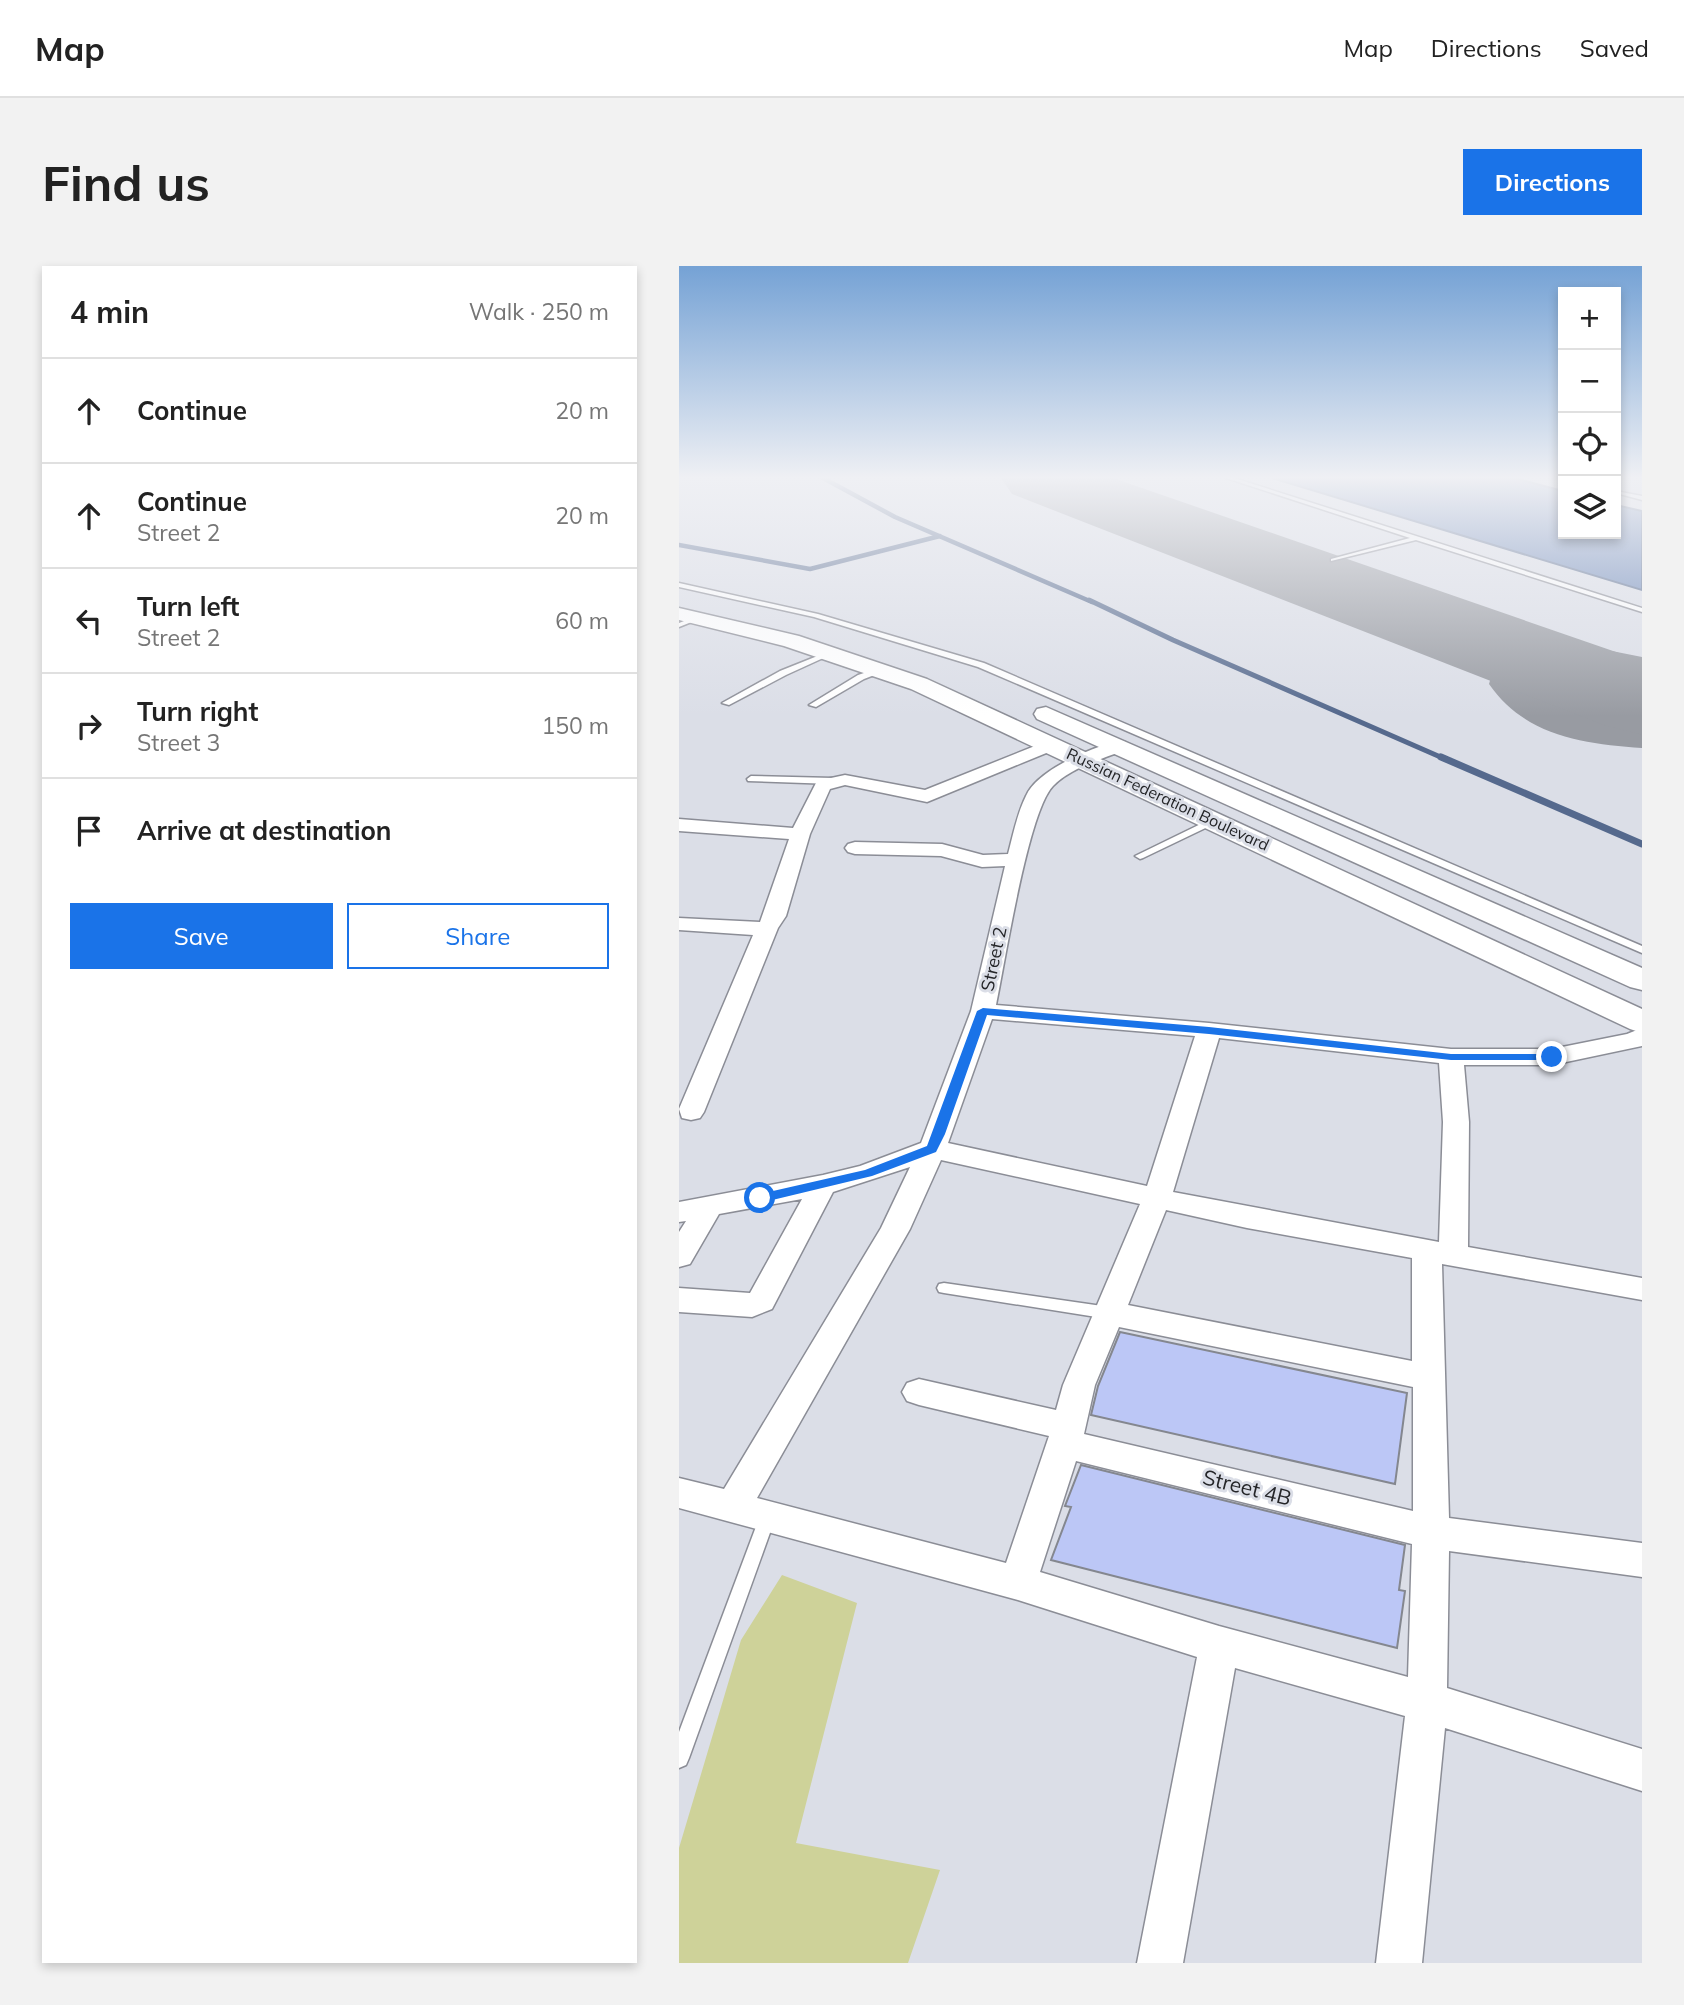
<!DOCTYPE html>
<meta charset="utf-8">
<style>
:root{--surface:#fff;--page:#f2f2f2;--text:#222;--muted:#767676;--line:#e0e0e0;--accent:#1a73e8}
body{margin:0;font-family:Mulish,sans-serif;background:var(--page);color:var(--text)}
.controls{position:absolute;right:21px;top:21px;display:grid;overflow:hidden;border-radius:0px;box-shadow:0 4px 10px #0003}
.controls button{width:63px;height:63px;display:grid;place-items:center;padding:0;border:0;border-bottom:2px solid var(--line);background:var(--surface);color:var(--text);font:35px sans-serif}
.stop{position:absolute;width:21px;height:21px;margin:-16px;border:5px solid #1a73e8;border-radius:50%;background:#fff}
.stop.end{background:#1a73e8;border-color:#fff;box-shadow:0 2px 7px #0008}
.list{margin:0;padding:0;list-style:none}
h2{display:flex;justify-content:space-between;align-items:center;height:91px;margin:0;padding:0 28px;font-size:30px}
h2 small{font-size:23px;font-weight:400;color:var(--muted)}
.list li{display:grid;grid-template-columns:46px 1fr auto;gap:21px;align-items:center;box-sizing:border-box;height:105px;padding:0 28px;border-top:2px solid var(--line)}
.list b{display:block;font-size:26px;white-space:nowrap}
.list p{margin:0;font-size:23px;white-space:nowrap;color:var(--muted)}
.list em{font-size:23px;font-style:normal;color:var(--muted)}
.actions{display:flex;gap:14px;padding:21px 28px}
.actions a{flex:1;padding:16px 0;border:2px solid var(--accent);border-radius:0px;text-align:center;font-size:24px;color:var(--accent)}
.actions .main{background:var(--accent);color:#fff}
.icon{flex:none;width:38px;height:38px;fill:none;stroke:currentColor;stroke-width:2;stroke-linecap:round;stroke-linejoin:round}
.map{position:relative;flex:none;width:963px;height:1697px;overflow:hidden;border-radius:0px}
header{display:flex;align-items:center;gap:42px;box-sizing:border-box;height:98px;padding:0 35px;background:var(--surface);border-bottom:2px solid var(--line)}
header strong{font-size:33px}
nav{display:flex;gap:38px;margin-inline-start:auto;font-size:24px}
.intro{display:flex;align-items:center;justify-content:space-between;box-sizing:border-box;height:168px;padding:0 42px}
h1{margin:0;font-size:49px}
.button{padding:18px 32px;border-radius:0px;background:var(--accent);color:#fff;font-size:24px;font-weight:700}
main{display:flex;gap:42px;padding:0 42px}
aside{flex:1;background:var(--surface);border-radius:0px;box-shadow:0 4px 10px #0003}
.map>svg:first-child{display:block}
.green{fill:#ced299}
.water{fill:#6a86b8;stroke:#55698d;stroke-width:2}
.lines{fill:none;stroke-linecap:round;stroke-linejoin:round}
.stream-far2{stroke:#55698d;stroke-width:4.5}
.stream-far1{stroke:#55698d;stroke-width:5}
.stream{stroke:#55698d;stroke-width:7}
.taxiway{fill:#989ba2;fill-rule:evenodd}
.runway{fill:#989ba2;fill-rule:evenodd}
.building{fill:#bcc7f6;stroke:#84878f;stroke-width:2}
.service-casing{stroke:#8b8d96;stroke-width:3}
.minor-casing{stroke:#8b8d96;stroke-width:3}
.trunk-casing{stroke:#8b8d96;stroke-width:3}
.service{fill:#fff;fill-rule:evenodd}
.minor{fill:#fff;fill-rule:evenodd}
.trunk{fill:#fff;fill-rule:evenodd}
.route{fill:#1a73e8}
.labels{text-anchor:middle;stroke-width:6;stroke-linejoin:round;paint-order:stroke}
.far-street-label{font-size:16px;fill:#242528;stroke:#dbdee7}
.street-label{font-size:18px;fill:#242528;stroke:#dbdee7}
.near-street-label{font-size:21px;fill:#242528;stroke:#dbdee7}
</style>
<header>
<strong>Map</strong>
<nav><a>Map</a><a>Directions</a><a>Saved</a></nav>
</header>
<div class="intro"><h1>Find us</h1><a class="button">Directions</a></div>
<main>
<aside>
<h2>4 min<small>Walk · 250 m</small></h2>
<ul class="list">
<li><svg class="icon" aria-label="ahead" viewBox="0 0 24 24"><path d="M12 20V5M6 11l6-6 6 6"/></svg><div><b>Continue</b></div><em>20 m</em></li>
<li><svg class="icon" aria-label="ahead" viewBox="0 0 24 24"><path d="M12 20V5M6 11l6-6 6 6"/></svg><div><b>Continue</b><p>Street 2</p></div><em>20 m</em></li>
<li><svg class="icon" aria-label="left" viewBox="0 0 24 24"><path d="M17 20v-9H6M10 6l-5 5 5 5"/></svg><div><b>Turn left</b><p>Street 2</p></div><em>60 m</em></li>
<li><svg class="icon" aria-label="right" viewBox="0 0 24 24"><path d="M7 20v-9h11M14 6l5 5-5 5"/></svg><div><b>Turn right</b><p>Street 3</p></div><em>150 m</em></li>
<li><svg class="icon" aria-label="arrive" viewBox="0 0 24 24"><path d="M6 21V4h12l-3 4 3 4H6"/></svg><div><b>Arrive at destination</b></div></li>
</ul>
<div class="actions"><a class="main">Save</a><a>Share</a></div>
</aside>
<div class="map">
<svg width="963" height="1697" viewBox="0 0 963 1697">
<rect width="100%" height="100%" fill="#dbdee7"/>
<path class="green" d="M103 1309 178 1337 117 1577 261 1604 229 1697H0V1582L62 1374Z"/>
<path class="water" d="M593 212H835L884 225V268H937V239L963 245V324Z"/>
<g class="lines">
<path class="stream-far2" d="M144 212 216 251 413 336
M0 279 131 303 261 270"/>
<path class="stream-far1" d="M410 334 494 374 766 493"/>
<path class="stream" d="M762 491 963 578"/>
<path class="taxiway" d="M787 356 963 391V417L853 395 858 403 856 416C882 447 926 450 963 452V482C904 478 846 470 810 418L814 404 782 380 772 378 766 369 772 360Z"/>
<path class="runway" d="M322 212H434L963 395V469L922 458 333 228Z"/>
</g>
<path class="building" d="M441 1066 728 1127 716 1218 412 1149 419 1120Z
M402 1199 726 1279 720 1324 726 1325 718 1382 372 1294 392 1241 386 1240Z"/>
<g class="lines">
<g class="service-casing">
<path id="service" d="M547 212H555L963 342V346L737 274 652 295V293L731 272Z
M937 225 963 230V234L937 227Z
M0 317 139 348 305 397 963 680V687L299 401 135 351 0 321Z
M18 350 20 351V353L0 361V357Z
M151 385 154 387 153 388 107 409 50 439 43 437 101 405Z
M200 402 204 404 203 406 185 413 137 441 130 439 179 409Z
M72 510 154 512 158 515 154 518 69 515 68 513Z
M536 551 539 552V556L464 592 461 593 456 590Z
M265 1017 430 1041 435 1043 437 1047 435 1051 430 1053 265 1027 260 1026 258 1022 260 1018Z
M89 1243 95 1245 97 1250 10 1492 7 1499 0 1502V1466L81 1250 83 1245Z"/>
</g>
<g class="minor-casing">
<path id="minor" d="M371 474 380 479 377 483 248 536 166 519 151 523 131 568 107 650 99 662 25 846 21 852 12 854 3 852 0 843 74 669 0 664V652L81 656 110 573 0 565V553L114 562 138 515 166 509 246 524Z
M440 475 446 476 449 480 446 484C423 493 391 502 374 520 349 546 326 696 317 739L530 757 772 783H873L948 768 963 762V780L873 799H785L790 856 789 981 963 1012V1034L763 998 770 1252 963 1277V1311L770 1285 768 1422 963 1483V1525L766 1462 743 1697H697L726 1450 556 1402 504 1697H458L518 1391 339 1334 0 1242V1212L45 1223 202 962 231 901 154 926 93 1043 73 1051 0 1046V1022L71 1027 123 933 40 948 11 998 0 1001V966L7 955 0 956V936L144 909 181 900 242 877 292 745 326 600 303 601 262 590 176 588 169 586 166 582 169 578 176 576 263 578 304 589 329 588C334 569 338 548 347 530 358 504 413 481 440 475ZM313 753 516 770 468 920 269 877ZM540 772 760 797 764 856 760 976 494 926ZM262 894 461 938 384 1119 377 1144 240 1113 228 1117 223 1126 228 1135 240 1139 370 1170 327 1297 78 1232 231 963ZM487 944 568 962 733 992V1095L449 1039ZM440 1061 734 1121V1245L405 1168 416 1119ZM397 1195 733 1278 729 1411 540 1360 361 1306Z"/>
</g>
<g class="trunk-casing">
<path id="trunk" d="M0 342 120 370 248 413 963 743V767L951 763 232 423 105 380 0 354Z
M367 441 963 702V724L951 721 358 453 355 448 358 443Z"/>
</g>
<use href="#service" class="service"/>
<use href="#minor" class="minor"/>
<use href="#trunk" class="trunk"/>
</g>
<linearGradient id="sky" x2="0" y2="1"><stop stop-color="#75a2d5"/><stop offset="0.47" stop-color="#eff0f4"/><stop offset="1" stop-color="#eff0f4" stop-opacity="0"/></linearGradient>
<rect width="963" height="450" fill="url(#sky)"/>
<path class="route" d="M304 742 530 761 772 788H873L878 791 873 794H772L530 768 308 749 266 868 257 886 193 910 81 937 77 935V929L186 904 248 880 298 745Z"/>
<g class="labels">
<g class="far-street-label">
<text transform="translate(489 533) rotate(25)" y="6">Russian Federation Boulevard</text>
</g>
<g class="street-label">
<text transform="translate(315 693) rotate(-78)" y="6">Street 2</text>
</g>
<g class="near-street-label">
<text transform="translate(568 1222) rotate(14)" y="7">Street 4B</text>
</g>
</g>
</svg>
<div class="controls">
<button>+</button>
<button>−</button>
<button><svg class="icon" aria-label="locate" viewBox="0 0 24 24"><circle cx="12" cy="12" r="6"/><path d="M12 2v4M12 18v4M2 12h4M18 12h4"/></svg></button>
<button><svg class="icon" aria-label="layers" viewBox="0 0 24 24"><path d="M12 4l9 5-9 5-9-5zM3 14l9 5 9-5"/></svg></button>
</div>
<div class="stop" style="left:81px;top:932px"></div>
<div class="stop end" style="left:873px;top:791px"></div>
</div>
</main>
